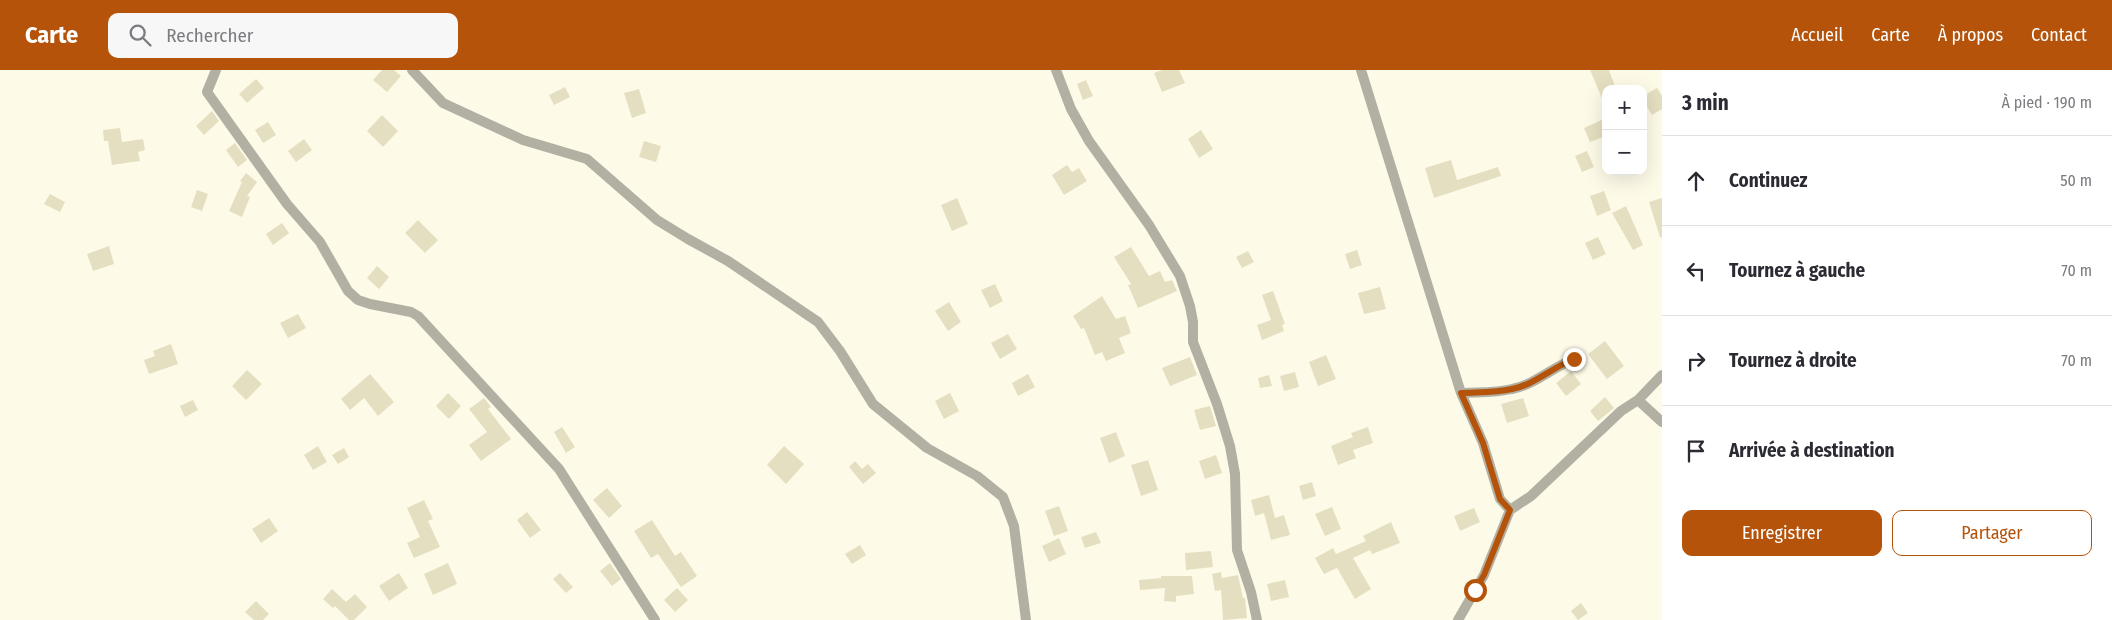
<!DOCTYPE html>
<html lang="fr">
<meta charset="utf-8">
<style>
:root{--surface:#fff;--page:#f7f7f7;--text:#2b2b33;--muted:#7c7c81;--line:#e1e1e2;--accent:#b45309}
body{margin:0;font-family:"Fira Sans Condensed",sans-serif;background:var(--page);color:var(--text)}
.controls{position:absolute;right:15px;top:15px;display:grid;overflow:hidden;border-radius:10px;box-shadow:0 5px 20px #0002}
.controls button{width:45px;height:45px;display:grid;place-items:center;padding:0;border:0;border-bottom:1px solid var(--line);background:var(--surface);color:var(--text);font:25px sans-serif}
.stop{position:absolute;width:15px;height:15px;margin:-11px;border:4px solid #b45309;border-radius:50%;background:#fff}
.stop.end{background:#b45309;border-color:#fff;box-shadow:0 1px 5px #0008}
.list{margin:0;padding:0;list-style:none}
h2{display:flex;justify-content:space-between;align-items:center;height:65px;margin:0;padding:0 20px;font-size:21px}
h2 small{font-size:16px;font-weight:400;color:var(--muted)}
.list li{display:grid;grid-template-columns:32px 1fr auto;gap:15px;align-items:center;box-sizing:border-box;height:90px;padding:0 20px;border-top:1px solid var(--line)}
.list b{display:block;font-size:19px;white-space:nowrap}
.list em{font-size:16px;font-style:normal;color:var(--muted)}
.actions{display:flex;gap:10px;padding:15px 20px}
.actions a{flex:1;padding:11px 0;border:1px solid var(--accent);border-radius:10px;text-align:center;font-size:18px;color:var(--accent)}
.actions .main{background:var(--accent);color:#fff}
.icon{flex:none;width:28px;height:28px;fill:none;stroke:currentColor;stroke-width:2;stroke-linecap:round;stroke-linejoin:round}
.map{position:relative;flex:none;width:1662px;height:550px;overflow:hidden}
header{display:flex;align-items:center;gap:30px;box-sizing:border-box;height:70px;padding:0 25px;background:var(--accent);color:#fff}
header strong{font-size:24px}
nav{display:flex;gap:28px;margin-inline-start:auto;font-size:18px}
.search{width:350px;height:45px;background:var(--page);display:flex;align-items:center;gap:12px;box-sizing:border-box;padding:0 18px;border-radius:10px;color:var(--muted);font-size:19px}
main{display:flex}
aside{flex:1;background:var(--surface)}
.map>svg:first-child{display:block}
.building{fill:#e5dfc1}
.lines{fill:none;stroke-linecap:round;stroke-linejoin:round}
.minor{stroke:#b2b0a3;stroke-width:10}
.route{stroke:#b45309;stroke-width:6}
</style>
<header>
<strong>Carte</strong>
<div class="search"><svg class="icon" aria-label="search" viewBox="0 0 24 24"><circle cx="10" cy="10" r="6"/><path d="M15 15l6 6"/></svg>Rechercher</div>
<nav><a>Accueil</a><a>Carte</a><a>À propos</a><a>Contact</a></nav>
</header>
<main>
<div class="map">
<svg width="1662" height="550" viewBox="0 0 1662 550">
<rect width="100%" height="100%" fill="#fefae8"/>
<path class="building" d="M382 0H394L401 6 387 22 373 10Z
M1162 0H1179L1185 13 1162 22 1154 3Z
M1590 0H1609L1616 19H1606V38Z
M256 9 264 18 247 33 239 24Z
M1086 10 1093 26 1083 30 1077 14Z
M565 17 570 27 554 35 549 25Z
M1657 18 1662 26V39L1652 45 1643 30V26Z
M639 19 646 43 632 48 624 23Z
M212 41 219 51 204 65 196 56Z
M382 45 398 61 383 77 367 61Z
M1606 48V66L1590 72 1584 58Z
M268 52 276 65 263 73 255 60Z
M120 58 122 72 143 69 145 80 138 82 140 91 112 95 108 71H104L103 60Z
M1201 60 1213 79 1199 88 1188 69Z
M304 69 312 80 296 92 288 81Z
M644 71 661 76 656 92 639 87Z
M235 73 247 90 238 97 226 80Z
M1587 81 1594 97 1582 102 1575 86Z
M1451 90 1457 110 1498 97 1501 106 1434 128 1425 98Z
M1067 95 1072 102 1079 98 1087 111 1064 125 1052 105Z
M246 103 257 112 247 126 250 127 242 147 229 141 242 112 240 111Z
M197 120 208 124 202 141 191 137Z
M1604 121 1611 140 1597 146 1590 126Z
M50 124 65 132 60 142 44 134Z
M957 128 968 154 952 161 941 135Z
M1662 128V167H1660L1649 132Z
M1626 136 1643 175 1633 180 1612 143Z
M418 150 438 170 425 183 405 163Z
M282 153 289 163 273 175 266 164Z
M1598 167 1606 184 1593 190 1585 173Z
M109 176 114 194 93 201 87 184Z
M1131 177 1149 206 1160 201 1165 212 1172 210 1177 221 1138 238 1128 215 1131 214 1114 187Z
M1357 180 1362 195 1350 199 1345 184Z
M1248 181 1254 192 1242 198 1236 187Z
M377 196 389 207 379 219 367 208Z
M995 214 1003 231 990 238 981 220Z
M1380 217 1386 239 1364 244 1358 223Z
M1273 221 1285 254 1282 255 1284 261 1262 270 1257 255 1271 250 1262 225Z
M1102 226 1116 249 1125 246 1131 263 1119 268 1125 283 1106 291 1102 282 1095 285 1084 258 1081 259 1073 246Z
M949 232 961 252 948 261 935 241Z
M298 244 306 258 288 268 280 253Z
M1008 264 1017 279 1000 289 991 273Z
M1605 271 1624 296 1607 309 1588 284Z
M171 274 178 294 149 304 144 290 155 286 153 281Z
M1326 285 1336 309 1318 316 1309 292Z
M1190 287 1197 305 1170 316 1162 298Z
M247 300 262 314 246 330 232 316Z
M1571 301 1581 314 1566 326 1556 313Z
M1295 302 1299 317 1284 321 1280 306Z
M370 304 394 332 378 346 364 328 350 340 341 329Z
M1028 304 1035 317 1018 326 1012 313Z
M1269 305 1272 316 1260 318 1258 308Z
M448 323 461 336 449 349 436 336Z
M950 323 959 341 944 349 935 331Z
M1605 327 1614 338 1598 351 1590 341Z
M484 328 491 337 488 339 511 369 481 391 469 375 487 362 469 339Z
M1523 328 1529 346 1507 353 1501 334Z
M193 330 198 340 185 347 180 336Z
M1210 336 1216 356 1200 360 1194 340Z
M562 357 575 377 566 383 554 362Z
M1368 357 1373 373 1353 380 1356 388 1338 395 1331 376 1353 367 1351 363Z
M1116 362 1125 386 1109 393 1100 368Z
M318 376 327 392 313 400 304 385Z
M784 376 804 394 786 414 767 395Z
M344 378 349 387 338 394 332 385Z
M1216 385 1222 403 1205 409 1199 391Z
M1148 390 1158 420 1141 426 1131 395Z
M855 391 862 399 868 394 876 403 863 414 849 397Z
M1312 412 1316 426 1303 430 1299 416Z
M607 418 622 436 609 448 593 430Z
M1269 425 1275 448 1284 445 1290 465 1271 470 1264 443 1255 446 1251 430Z
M424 430 433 449 428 451 440 477 414 488 407 473 420 467 407 438Z
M1059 436 1068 461 1054 466 1045 441Z
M1332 437 1341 459 1325 466 1315 444Z
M1474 438 1480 452 1460 461 1454 446Z
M527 442 541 460 530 468 517 450Z
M269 448 278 461 261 473 252 459Z
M652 450 675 486 681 482 697 506 681 517 658 484 651 488 634 461Z
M1391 452 1400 473 1372 484 1370 480 1353 488 1371 519 1355 529 1337 498 1324 504 1315 488 1333 478 1336 484 1366 471 1363 466Z
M1096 462 1101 473 1085 478 1081 467Z
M1059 468 1066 484 1049 492 1042 476Z
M860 475 866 485 852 494 845 484Z
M1211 481 1213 497 1186 500 1185 483Z
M448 493 457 514 433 525 424 504Z
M610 493 621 509 612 516 600 501Z
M1221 502 1222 508 1238 505 1243 528H1245L1247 548 1223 550 1221 520 1215 521 1212 504Z
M399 503 408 518 389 531 379 516Z
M560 503 573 517 566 523 553 509Z
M1161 506H1192L1194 524 1176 526V532L1164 531 1165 518 1140 520 1139 510 1161 508Z
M1285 510 1289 527 1271 531 1267 514Z
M677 518 688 530 675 542 664 530Z
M332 519 346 532 355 524 367 537 354 550H349L335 536 333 538 323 529Z
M256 531 269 544 263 550H254L245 542Z
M1581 533 1588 543 1578 550 1571 541Z"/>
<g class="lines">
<path class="minor" d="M216 0 207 22 287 134 320 172 348 221 358 230 370 234 411 242 418 246 559 399 655 550
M412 0 443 33 523 70 587 89 657 150 688 169 728 191 818 252 840 281 873 334 927 378 977 406 1003 427 1014 456 1026 550
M1056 0 1071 39 1089 71 1149 155 1180 206 1190 236 1193 252V272L1217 334 1230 376 1235 404 1237 480 1251 522 1257 550
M1361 0 1461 323 1483 373 1500 429 1510 440
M1461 323C1477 322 1495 323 1512 319 1534 315 1553 297 1574 289
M1638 330 1662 352
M1458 550 1484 505 1510 440 1531 426 1621 341 1638 330 1662 305"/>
</g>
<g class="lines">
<path class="route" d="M1475 520 1484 505 1510 440 1500 429 1483 373 1461 323C1477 322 1495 323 1512 319 1534 315 1553 297 1574 289"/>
</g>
</svg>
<div class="controls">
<button>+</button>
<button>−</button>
</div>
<div class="stop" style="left:1475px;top:520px"></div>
<div class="stop end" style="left:1574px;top:289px"></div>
</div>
<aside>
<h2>3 min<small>À pied · 190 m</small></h2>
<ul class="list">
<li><svg class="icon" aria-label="ahead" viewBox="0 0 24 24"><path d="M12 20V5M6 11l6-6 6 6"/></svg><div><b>Continuez</b></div><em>50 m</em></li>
<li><svg class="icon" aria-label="left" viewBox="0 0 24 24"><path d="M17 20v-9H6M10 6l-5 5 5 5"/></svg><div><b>Tournez à gauche</b></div><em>70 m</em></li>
<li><svg class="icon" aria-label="right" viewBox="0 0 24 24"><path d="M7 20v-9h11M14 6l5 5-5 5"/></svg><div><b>Tournez à droite</b></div><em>70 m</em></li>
<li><svg class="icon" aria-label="arrive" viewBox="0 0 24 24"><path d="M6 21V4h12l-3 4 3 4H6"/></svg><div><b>Arrivée à destination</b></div></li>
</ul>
<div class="actions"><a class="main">Enregistrer</a><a>Partager</a></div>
</aside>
</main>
